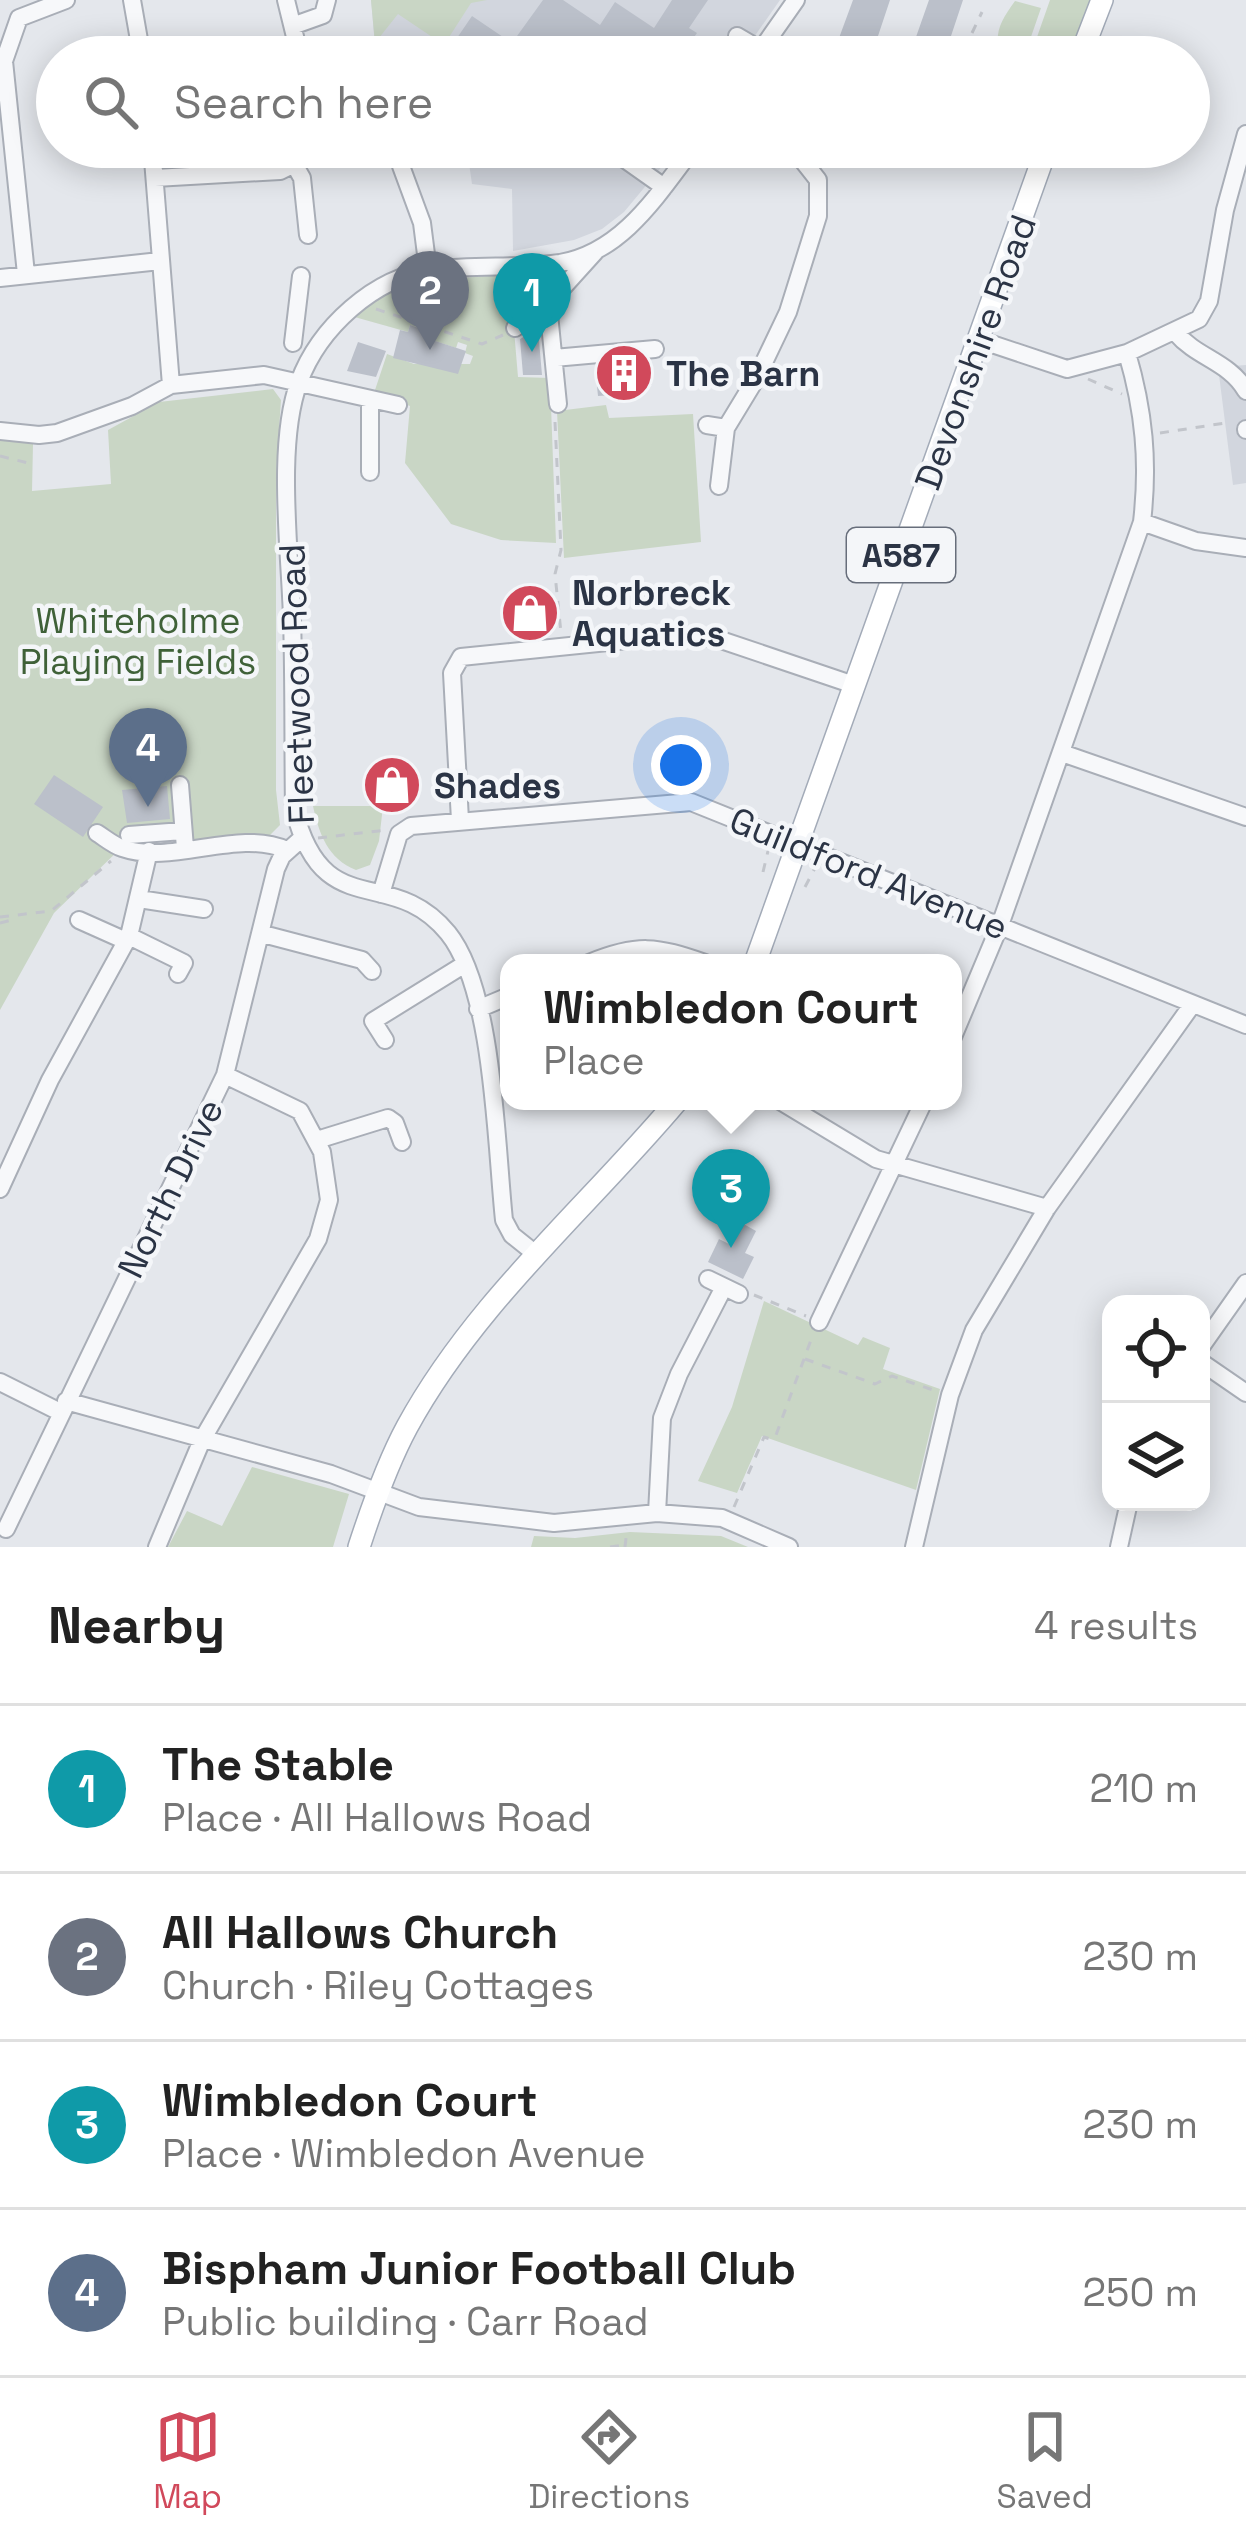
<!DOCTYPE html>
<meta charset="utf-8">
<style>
:root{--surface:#fff;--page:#f2f2f2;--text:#222;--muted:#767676;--line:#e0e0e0;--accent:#d1495b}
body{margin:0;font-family:"Space Grotesk",sans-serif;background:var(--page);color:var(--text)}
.controls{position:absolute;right:36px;bottom:36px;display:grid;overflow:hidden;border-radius:24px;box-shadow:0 6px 30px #0003}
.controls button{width:108px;height:108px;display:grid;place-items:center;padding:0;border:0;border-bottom:3px solid var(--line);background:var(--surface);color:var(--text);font:60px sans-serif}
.you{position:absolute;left:681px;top:765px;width:42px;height:42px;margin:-30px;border:9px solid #fff;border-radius:50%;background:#1a73e8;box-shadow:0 0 0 18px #1a73e833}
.badge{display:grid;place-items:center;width:78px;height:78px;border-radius:50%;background:var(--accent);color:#fff;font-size:39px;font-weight:700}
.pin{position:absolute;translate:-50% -99px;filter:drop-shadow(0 3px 6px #0008)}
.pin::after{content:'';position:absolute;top:63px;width:42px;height:36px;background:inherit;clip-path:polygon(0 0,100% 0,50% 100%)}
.popup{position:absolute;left:500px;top:954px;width:462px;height:156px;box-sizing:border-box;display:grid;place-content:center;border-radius:24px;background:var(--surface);filter:drop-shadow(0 3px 9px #0005);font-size:39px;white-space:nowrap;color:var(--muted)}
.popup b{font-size:45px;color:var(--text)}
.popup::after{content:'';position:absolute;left:50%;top:100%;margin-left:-24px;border:24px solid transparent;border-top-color:var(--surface)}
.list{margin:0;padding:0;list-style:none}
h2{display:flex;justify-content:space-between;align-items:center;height:156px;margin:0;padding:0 48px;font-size:51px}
h2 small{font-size:39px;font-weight:400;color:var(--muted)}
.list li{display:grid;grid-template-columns:78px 1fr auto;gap:36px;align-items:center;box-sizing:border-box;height:168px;padding:0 48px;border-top:3px solid var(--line)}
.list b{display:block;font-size:45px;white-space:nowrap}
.list p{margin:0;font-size:39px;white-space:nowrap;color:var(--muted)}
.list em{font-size:39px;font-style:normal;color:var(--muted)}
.icon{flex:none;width:66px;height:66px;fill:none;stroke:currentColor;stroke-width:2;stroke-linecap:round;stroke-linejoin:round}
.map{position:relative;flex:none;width:1246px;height:1547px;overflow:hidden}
.search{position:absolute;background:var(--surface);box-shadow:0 6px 30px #0003;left:36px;right:36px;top:36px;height:132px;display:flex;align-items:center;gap:30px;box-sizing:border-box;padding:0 42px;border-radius:66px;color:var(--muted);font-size:45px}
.sheet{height:828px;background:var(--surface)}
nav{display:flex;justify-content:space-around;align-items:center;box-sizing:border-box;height:168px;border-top:3px solid var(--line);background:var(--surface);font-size:33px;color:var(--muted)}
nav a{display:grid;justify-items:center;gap:6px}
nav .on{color:var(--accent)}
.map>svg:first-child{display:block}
.built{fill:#d2d6de}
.green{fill:#c9d6c5}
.building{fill:#bbc0ca}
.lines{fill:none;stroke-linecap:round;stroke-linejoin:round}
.minor-casing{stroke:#a9aeb7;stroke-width:20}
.major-casing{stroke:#a3abb8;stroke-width:24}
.path{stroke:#c2c5cb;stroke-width:3;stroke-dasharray:9 9;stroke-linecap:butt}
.minor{stroke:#f7f8fa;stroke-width:16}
.major{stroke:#fff;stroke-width:21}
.labels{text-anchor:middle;stroke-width:9;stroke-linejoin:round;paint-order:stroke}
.shield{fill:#f4f6f9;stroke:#676e7b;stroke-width:3}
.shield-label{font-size:33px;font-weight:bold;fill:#2b3445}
.street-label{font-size:36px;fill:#2b3445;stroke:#f4f6f9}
.poi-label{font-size:36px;font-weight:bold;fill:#2b3445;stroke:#f4f6f9;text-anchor:start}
.park-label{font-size:36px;fill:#3f6138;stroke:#f4f6f9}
</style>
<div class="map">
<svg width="1246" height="1547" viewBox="0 0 1246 1547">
<rect width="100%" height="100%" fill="#e4e7ec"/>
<path class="built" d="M371 0H780L740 57H376Z
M375 147H678L624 212 602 229 574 240 513 251 512 189 472 184 468 156 374 158Z
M1246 365V483L1233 485 1218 367Z"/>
<path class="green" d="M371 0H487L471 3 444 45 398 14 375 43Z
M1050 0H1092L1070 57H1030Z
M1015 1 1041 8 1024 57H1000C994 32 1000 22 1015 1Z
M557 271 562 283 514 330 518 377 550 378 556 543 501 540 451 524 405 463 410 406 374 393 387 354 414 364H470L473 356 465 353 467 345 458 342 456 348 423 337 424 329 410 325 408 332 351 316 399 286 432 280Z
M273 389 281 400 276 475V790L280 825 270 835 125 844 54 913 0 1010V437L33 444 32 491 111 484 108 430 159 402Z
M606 405 609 418 693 414 701 542 564 558 557 411Z
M313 806H383L379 841 370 865 356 870C328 859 319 834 313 806Z
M764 1301 858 1345 863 1337 890 1348 883 1369 940 1389 916 1490 762 1436 737 1493 698 1481 732 1407Z
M252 1467 349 1494 333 1547H168L187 1511 222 1526Z
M630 1532 721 1536 748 1547H531L534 1536 575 1538Z"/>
<path class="building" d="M543 0H563L600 25 615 2 654 28 672 0H708L689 28 697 33 680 57H444L472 16 512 43Z
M853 0H890L871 57H832Z
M929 0H963L947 48 916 37Z
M410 325 425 330 423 337 466 351 458 374 393 358 400 330 408 332Z
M538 329 542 375H523L520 339Z
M358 342 386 351 376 377 347 371Z
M652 362V385H641V393L598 396 595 367Z
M54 775 103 807 83 837 34 804Z
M167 786 170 819 127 823 122 790Z
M740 1222 756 1231 745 1253 754 1257 743 1279 708 1262 719 1239 729 1244Z"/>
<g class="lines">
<g class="minor-casing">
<path id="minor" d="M132 0 142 57
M286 0 300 57
M295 25 323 15 327 0
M737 36 761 50
M756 57 796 0
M152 147 171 385
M623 158 664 187
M294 164 302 178 308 235
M401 166 422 223 428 270
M155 178 280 171 300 161 303 147
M26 274 4 61 19 18 66 0
M0 278 160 261
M515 328 548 304
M1176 333C1197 358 1230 362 1246 391
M980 340 1067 369 1127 353 1199 319 1209 301 1225 210 1246 134
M293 343 301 276
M554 358 655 349
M370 399V472
M558 404 548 304 595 252
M707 425 726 428
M1246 430V429
M0 431 39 435 57 433 132 406 171 385 264 375 398 405
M719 486 726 428 757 377 788 312 818 216V180L792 147
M1142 522 1196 541 1246 548
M1062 753 1246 817
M180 785 185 848
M460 820 452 673 461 657 677 635 715 638 854 685
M97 833C105 838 113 845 122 848 174 866 236 828 287 850
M129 835 183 831
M381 894 399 834 411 826 691 802 1246 1025
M139 899 204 909
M79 920 126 941
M263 934 362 960 372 971
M129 936 184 963 178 974
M589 963C638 943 656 946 705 963
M478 1009 509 996
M953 1037 1000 925 1142 522C1149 462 1144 411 1127 353
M385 1040 373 1021 465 964
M780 1101 876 1159 1047 1208
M317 1140 388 1118 395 1123 402 1142
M0 1189 50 1080 129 936 149 851
M537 1255 512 1235 504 1220C496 1146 494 990 448 933 391 863 323 926 294 809 293 746 294 682 292 618 290 551 276 444 299 382 319 328 374 277 432 270 474 264 518 269 560 263 623 252 658 194 694 147
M708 1279 739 1294
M819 1322 924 1101
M1201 1347 1246 1283
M1201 1362 1246 1393
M0 1382 60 1412
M66 1401 331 1474 419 1507 554 1523 657 1513 722 1518 789 1547
M657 1513 662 1418 679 1374 724 1287
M6 1529 225 1075 276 869 282 856 301 839
M157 1547 202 1440 318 1239 329 1200 322 1152 300 1111 225 1075
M914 1547 950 1395 974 1330 1047 1208 1192 1005
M1119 1547 1129 1502"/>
</g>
<g class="major-casing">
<path id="major" d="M1080 57 1102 0
M755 963 1047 147
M359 1547C372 1507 387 1464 407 1427 475 1302 587 1208 677 1101"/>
</g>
<path class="path" d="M972 33 982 12
M376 309 482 344 503 335
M1088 379 1122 394
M555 422 561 550 555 574 561 633
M1160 433 1225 423
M0 456 32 464
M318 838 386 830
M763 872 768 851
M805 887 815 868
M0 917 51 911 111 861
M0 923 15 919
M754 1295 806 1316
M805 1359 875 1384 892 1376 936 1391
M734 1507 764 1437 770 1439 776 1435 811 1340
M610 1547 624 1545
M625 1547 627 1529"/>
<use href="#minor" class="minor"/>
<use href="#major" class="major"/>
</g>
<defs>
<g id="building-disc" transform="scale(3)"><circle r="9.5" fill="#d1495b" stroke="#f4f6f9"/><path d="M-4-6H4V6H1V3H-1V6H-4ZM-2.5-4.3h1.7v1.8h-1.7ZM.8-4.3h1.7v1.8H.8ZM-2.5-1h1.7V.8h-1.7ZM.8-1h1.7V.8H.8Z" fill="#fff"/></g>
<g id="shop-disc" transform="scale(3)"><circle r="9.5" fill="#d1495b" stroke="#f4f6f9"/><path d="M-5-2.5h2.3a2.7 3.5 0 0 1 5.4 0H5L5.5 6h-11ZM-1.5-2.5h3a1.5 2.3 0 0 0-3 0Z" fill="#fff"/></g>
</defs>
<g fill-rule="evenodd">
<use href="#building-disc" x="624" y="373"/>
<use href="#shop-disc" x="530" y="613"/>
<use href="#shop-disc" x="392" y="785"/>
</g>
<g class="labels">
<rect class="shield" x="847" y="528" width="108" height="54" rx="9"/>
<g class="shield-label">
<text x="901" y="567">A587</text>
</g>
<g class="street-label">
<text transform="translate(975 352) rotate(-70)" y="13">Devonshire Road</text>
<text transform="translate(296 684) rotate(-92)" y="13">Fleetwood Road</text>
<text transform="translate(869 873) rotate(22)" y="13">Guildford Avenue</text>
<text transform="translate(170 1188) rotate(-64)" y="13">North Drive</text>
</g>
<g class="poi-label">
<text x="666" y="386">The Barn</text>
<text x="572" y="605">Norbreck<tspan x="572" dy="41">Aquatics</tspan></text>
<text x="434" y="798">Shades</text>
</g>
<g class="park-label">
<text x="138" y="633">Whiteholme<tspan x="138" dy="41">Playing Fields</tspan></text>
</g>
</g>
</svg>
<div class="controls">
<button><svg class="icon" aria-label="locate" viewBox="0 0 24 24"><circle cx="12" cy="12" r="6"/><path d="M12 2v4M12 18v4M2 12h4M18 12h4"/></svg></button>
<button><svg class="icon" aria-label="layers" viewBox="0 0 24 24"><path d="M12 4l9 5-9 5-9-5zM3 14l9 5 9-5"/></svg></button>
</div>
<div class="you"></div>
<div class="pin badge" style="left:532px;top:352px;background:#0f9aa8">1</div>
<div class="pin badge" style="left:430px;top:350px;background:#6b7280">2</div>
<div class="pin badge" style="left:731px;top:1248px;background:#0f9aa8">3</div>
<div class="popup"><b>Wimbledon Court</b>Place</div>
<div class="pin badge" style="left:148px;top:807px;background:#5c6f8a">4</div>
<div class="search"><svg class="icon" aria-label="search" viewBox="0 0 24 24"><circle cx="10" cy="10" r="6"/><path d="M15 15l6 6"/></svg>Search here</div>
</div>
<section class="sheet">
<h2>Nearby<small>4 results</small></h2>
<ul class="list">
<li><span class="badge" style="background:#0f9aa8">1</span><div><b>The Stable</b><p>Place · All Hallows Road</p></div><em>210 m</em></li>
<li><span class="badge" style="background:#6b7280">2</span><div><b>All Hallows Church</b><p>Church · Riley Cottages</p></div><em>230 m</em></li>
<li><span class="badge" style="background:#0f9aa8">3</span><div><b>Wimbledon Court</b><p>Place · Wimbledon Avenue</p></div><em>230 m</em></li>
<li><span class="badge" style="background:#5c6f8a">4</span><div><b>Bispham Junior Football Club</b><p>Public building · Carr Road</p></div><em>250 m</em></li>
</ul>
</section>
<nav>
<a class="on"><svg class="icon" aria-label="map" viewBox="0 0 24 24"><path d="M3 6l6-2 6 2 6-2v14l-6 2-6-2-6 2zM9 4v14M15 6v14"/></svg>Map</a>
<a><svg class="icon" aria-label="directions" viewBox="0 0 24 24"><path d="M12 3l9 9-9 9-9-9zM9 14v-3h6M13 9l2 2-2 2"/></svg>Directions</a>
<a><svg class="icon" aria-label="saved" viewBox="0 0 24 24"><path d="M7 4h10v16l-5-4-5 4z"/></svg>Saved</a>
</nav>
